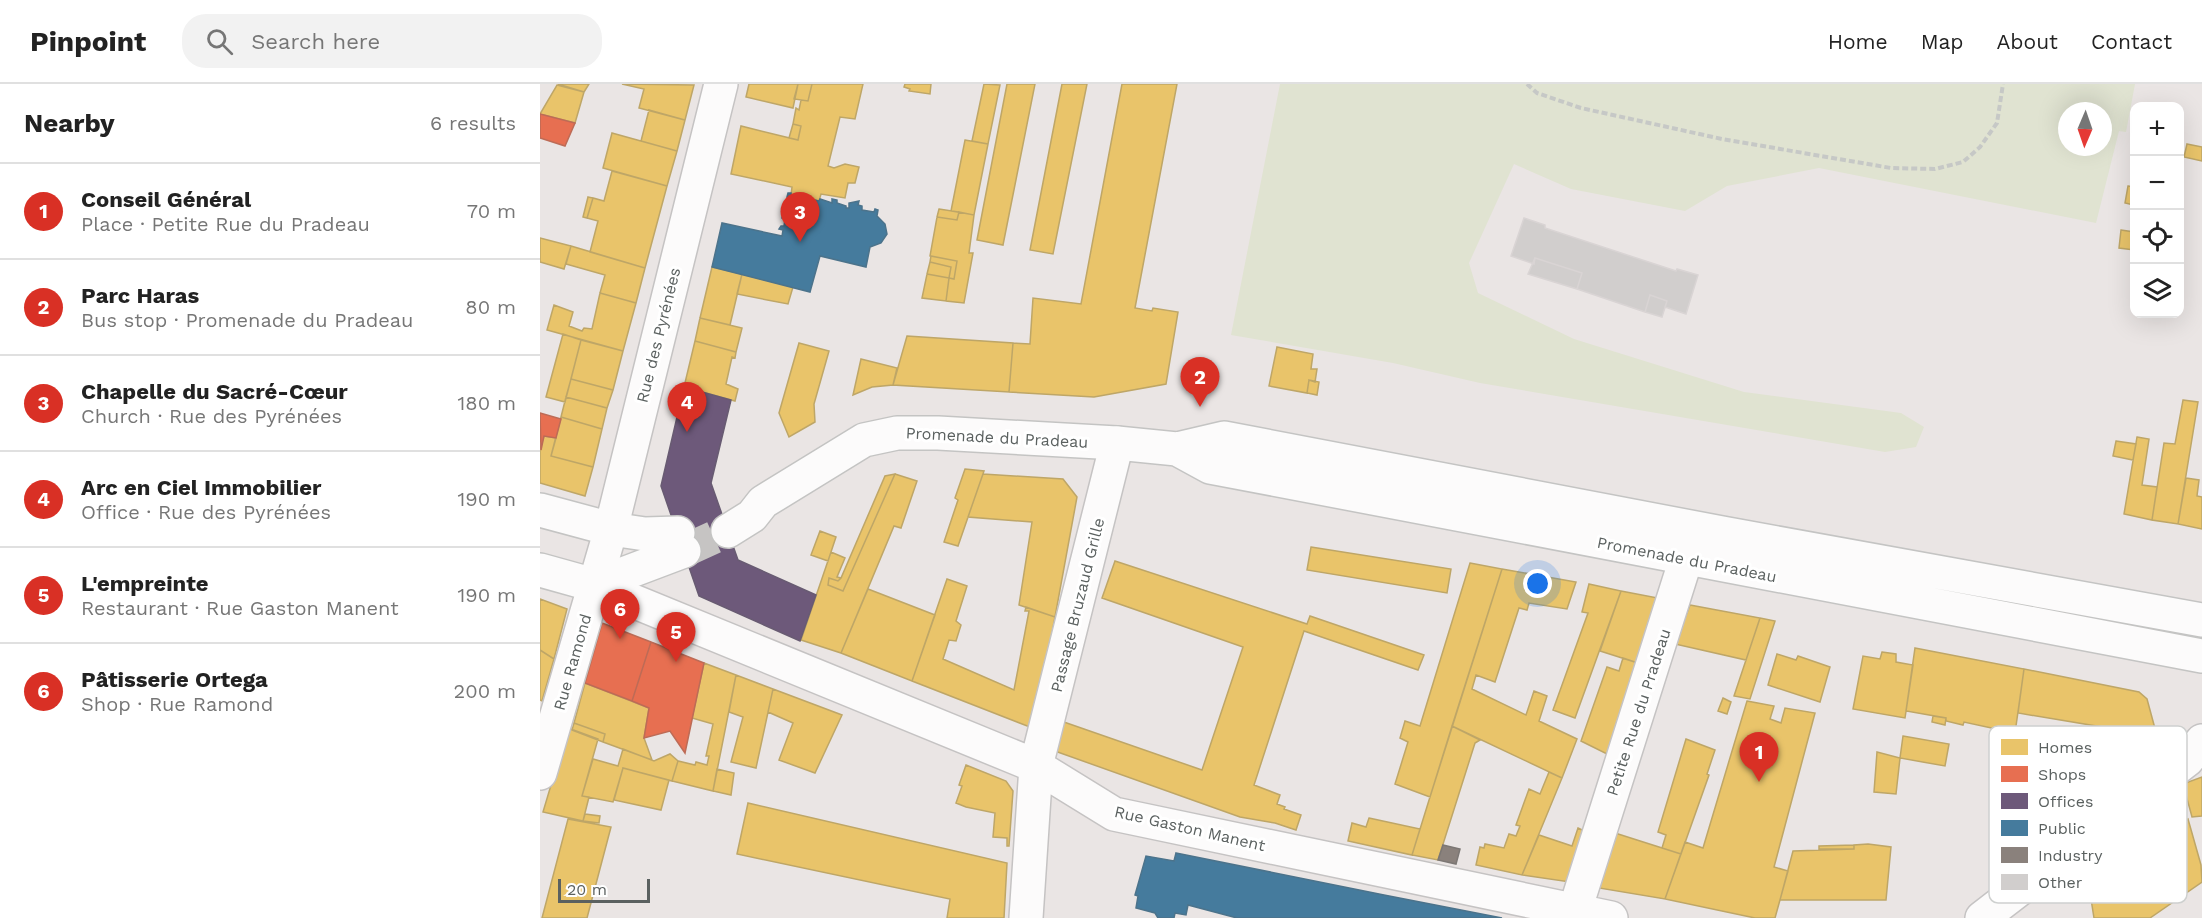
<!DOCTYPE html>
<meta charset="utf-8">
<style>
:root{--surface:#fff;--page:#f2f2f2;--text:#222;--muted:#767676;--line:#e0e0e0;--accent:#d93025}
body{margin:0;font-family:"Work Sans",sans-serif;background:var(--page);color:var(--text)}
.controls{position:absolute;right:18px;top:18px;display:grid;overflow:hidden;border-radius:12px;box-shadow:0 6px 24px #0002}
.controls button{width:54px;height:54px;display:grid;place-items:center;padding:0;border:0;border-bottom:2px solid var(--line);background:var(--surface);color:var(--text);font:30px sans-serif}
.compass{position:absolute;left:1518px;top:18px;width:54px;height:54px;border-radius:50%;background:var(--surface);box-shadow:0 6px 24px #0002;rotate:182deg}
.scale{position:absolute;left:18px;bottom:15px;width:92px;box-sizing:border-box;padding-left:6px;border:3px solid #5b6160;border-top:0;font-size:16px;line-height:21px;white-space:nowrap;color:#5b6160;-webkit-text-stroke:4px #fff;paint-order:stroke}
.you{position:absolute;left:998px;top:500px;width:21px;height:21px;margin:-15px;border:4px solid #fff;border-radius:50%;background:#1a73e8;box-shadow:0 0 0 9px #1a73e833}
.badge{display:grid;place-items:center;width:39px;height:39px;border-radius:50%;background:var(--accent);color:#fff;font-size:20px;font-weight:700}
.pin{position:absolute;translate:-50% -50px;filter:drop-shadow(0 2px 3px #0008)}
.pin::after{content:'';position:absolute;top:32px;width:21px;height:18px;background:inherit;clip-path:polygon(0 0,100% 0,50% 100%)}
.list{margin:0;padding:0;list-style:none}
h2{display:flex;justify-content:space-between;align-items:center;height:78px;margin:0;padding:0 24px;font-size:26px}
h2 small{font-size:20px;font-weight:400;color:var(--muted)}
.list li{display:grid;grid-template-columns:39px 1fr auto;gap:18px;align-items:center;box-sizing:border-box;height:96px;padding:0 24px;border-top:2px solid var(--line)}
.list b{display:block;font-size:22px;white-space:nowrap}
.list p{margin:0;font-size:20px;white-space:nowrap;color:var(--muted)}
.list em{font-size:20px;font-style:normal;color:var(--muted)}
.icon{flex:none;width:33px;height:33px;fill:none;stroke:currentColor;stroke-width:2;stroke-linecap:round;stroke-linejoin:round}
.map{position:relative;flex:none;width:1662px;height:834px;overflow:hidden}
header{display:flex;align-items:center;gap:36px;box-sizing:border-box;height:84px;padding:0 30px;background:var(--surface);border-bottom:2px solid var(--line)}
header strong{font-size:28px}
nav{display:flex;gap:33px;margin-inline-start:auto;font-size:21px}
.search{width:420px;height:54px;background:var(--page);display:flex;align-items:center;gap:15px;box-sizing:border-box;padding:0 21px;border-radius:24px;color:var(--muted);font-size:22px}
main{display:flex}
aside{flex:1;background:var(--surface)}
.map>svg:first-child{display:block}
.green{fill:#e0e3d1;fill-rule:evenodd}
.homes{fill:#e9c46a;stroke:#bea667;stroke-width:1.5}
.shops{fill:#e76f51;stroke:#bd6b56;stroke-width:1.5}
.offices{fill:#6d597a;stroke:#685b72;stroke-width:1.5}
.public{fill:#457b9d;stroke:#4c738b;stroke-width:1.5}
.industry{fill:#8a817c;stroke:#7c7774;stroke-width:1.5}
.building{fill:#d1cecd;stroke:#d9d4d4;stroke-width:1.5}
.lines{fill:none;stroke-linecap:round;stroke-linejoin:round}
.secondary-tunnel{stroke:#c6c4c3;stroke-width:33;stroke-dasharray:33 16;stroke-linecap:butt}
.street-casing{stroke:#c5c3c3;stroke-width:36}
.secondary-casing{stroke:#c4c4c3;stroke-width:36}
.path{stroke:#c6c8c6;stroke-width:4;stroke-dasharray:6 3;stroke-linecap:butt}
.street{stroke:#fcfbfb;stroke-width:33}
.secondary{stroke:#fcfbfb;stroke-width:33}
.labels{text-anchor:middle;stroke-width:6;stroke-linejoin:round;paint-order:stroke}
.street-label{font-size:16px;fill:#5b6160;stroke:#fff}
.key{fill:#fff;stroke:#ced0cf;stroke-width:1.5}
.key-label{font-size:16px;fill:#5b6160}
</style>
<header>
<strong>Pinpoint</strong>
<div class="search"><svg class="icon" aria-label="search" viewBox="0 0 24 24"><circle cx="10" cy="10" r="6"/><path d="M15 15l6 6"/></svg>Search here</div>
<nav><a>Home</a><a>Map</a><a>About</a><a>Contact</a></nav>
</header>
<main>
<aside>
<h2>Nearby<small>6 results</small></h2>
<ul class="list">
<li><span class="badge">1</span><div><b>Conseil Général</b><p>Place · Petite Rue du Pradeau</p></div><em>70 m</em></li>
<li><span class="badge">2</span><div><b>Parc Haras</b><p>Bus stop · Promenade du Pradeau</p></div><em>80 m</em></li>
<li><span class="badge">3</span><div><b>Chapelle du Sacré-Cœur</b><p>Church · Rue des Pyrénées</p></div><em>180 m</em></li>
<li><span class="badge">4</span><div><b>Arc en Ciel Immobilier</b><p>Office · Rue des Pyrénées</p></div><em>190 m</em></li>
<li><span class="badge">5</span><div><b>L'empreinte</b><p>Restaurant · Rue Gaston Manent</p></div><em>190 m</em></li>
<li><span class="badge">6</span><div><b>Pâtisserie Ortega</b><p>Shop · Rue Ramond</p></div><em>200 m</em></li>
</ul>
</aside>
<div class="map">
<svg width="1662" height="834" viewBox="0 0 1662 834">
<rect width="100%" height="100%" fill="#eae5e4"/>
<path class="green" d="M740 0H1595L1586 48 1579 47 1556 139 1279 84 1187 102 1145 127 1031 105 974 80 929 179 938 209 1034 255 1204 308 1361 329 1384 343 1376 363 1345 368 940 299 853 279 691 251ZM1527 27H1563V63H1527Z"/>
<path class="homes" d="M18 0H49L44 8Z
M82 0 154 1 145 36 99 24 104 5Z
M209 0H258L253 24 206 13Z
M258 0H272L268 17 254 15Z
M272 0H323L315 35 300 33 288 82 294 84 305 80 319 83 315 99H308L305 114 281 110 279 117 251 111 252 103 191 90 201 42 258 56 261 42 253 40 256 24 259 26 261 16 268 17Z
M365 0H391L390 10 369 7 370 5 364 3Z
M444 0 460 1 448 60 432 57Z
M467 0H495L463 161 437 156Z
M522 0H547L513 170 490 166Z
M582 0H637L595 224 612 227 613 224 638 228 626 300 554 313 469 308 473 259 490 260 493 214 541 220Z
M17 1 44 8 35 39 0 30Z
M109 26 145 36 137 67 101 57Z
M253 40 261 42 258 56 249 54Z
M72 49 137 67 127 102 63 84Z
M425 56 448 60 434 131 411 127Z
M1647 60 1662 63V77L1644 73Z
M72 87 127 102 105 184 50 168 58 137 47 134 53 114 64 117Z
M1588 102 1594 103V121L1585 119Z
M48 113 53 114 47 134 43 133Z
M399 125 419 128 417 136 397 133Z
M419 128 434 131 429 169H433L424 219 406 217 409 194 414 195 417 177 390 172 397 133 417 136Z
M1581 146 1594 148V166L1579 164Z
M0 154 31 162 24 185 0 178Z
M31 162 105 184 96 219 60 209 65 191 26 180Z
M391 172 417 177 414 195 409 194 411 183 390 178Z
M390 178 411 183 409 194 387 190Z
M172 183 202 190 190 241 160 234Z
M202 190 253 203 248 220 197 210Z
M387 190 409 194 406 217 382 214Z
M60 209 96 219 83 267 7 246 14 221 33 228 29 242 42 247 44 244 52 245Z
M160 234 202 244 196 268 155 257Z
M23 250 41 256 25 318 6 313Z
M367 252 473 259 469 308 353 301Z
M41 256 83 267 73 306 31 295Z
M155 257 196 268 195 274 192 273 186 300 198 305 195 317 144 303Z
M259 259 289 267 274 320 275 338 249 353 239 329Z
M737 263 773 270 771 285H777L775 298 769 296 767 309 729 302Z
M321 275 357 284 353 301 332 303 313 311Z
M31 295 73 306 67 324 26 313Z
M769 296 779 298 777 311 767 309Z
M26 313 67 324 62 345 21 333Z
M1643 316 1658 318 1638 440 1612 436 1624 359 1635 360Z
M21 333 62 345 53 383 11 372Z
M4 352 16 354 11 372 53 383 45 412 0 399V365Z
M1597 353 1609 355 1602 401 1617 403 1612 436 1584 430Z
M1576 357 1596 360 1593 376 1573 372Z
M425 385 444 387 418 462 404 458 418 416 415 414Z
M355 390 377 397 361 444 354 442 301 569 261 556 291 468 305 474 297 493 301 494 298 497 289 494 288 501 303 507Z
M355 390 303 507 288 501 289 494 298 497 301 494 345 392Z
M443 390 523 395 537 413 515 533 479 521 492 438 428 433Z
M1646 394 1659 396 1657 412 1662 413V445L1638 440Z
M280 447 296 453 288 477 271 471Z
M771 463 911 485 907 509 767 486Z
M575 477 767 540 770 532 884 571 878 586 764 547 714 701 740 711 737 720 745 723 744 725 761 731 756 746 735 739 700 733 512 666 521 637 662 686 703 563 562 514Z
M930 479 962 485 890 713 855 700 868 658 860 654 865 637 880 642Z
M962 485 1036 498 1027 525 989 519 987 526 979 524 955 598 936 591 932 605 986 631 994 607 1007 612 999 637 1037 655 1022 694 912 642Z
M407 495 427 502 416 537 421 541 416 557 409 556 403 575 474 606 489 527H485L486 523 515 533 495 645 372 597Z
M1049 500 1081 507 1035 634 1013 626 1048 529 1042 528Z
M328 505 395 531 372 597 301 569Z
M1081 507 1123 515 1101 580 1060 567Z
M0 515 27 525 14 575 0 566Z
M1150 521 1220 534 1206 576 1135 560Z
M1220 534 1235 537 1210 615 1194 612Z
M1375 564 1484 585 1475 649 1424 638 1423 641 1406 637V634L1366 627Z
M0 566 14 575 2 617 0 616Z
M1342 568 1356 570V578L1373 581 1365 634 1313 625 1323 572 1340 575Z
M1237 570 1256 576 1258 572 1290 583 1280 618 1228 601Z
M1083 574 1101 580 1071 672 1041 657 1067 583 1079 587Z
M164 579 196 591 173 707 132 697 138 677 155 681 156 678 167 681 169 672H166L173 640 152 634Z
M1484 585 1599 608 1607 615 1620 663 1617 675 1514 754 1474 709 1492 693 1510 714 1566 670 1564 668 1572 662 1568 644 1478 629Z
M196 591 233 605 216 684 191 678 203 633 189 628Z
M45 599 109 624 104 654 112 676 63 658 65 650 34 639Z
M233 605 302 631 275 689 239 676 253 639 228 628Z
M1183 614 1191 618 1187 630 1178 627Z
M1207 617 1234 622 1230 635 1241 639 1245 624 1275 629 1234 783 1248 787 1235 834H1215L1125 815 1145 758 1163 764Z
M1393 632 1406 634 1405 641 1392 638Z
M34 639 65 650 63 658 32 646Z
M912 642 940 656 935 659 898 776 872 771Z
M28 644 58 655 42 712 49 713 43 737 3 728Z
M1363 652 1409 660 1405 682 1360 674Z
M1146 655 1175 666 1167 690 1169 691 1141 770 1122 764 1126 751 1118 748Z
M83 665 114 677 130 670 138 677 132 697 83 684 73 718 42 712 53 675 78 682Z
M1337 668 1360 674 1356 710 1334 708Z
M426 681 466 697 473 707 469 762H467V754L453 753 455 729 426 723 416 719 422 702 419 701Z
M83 684 129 696 121 726 74 716Z
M177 685 194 689 191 711 173 707Z
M1009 688 1022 694 982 791 936 781 940 763 944 764 945 760 964 764 969 750 976 752 980 742 976 741 989 705 1000 710Z
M1662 693V732L1652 733 1643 700Z
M208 719 467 779 464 834H407L410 815 197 770Z
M45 730 60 732 59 739 43 737Z
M829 734 880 745 872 771 808 757 812 739 826 743Z
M28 735 71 743 47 834H2Z
M1648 735 1661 781 1662 798 1610 834H1554L1549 802Z
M1038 744 1046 748 1030 798 982 791 999 751 1032 762Z
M1075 749 1141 770 1125 815 1059 804Z
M1328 760 1351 763 1346 816H1240L1253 767 1314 765V761Z
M1314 761V765H1279V762Z"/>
<path class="shops" d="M0 30 35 39 25 62 0 54Z
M0 329 21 335 16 354 4 352 1 366Z
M62 539 111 558 92 617 45 599Z
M111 558 164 579 145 669 130 647 104 654 109 624 92 617Z"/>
<path class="offices" d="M144 303 191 316 171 399 198 476 276 511 260 557 159 512 121 402Z"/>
<path class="public" d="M248 109H251V111L279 117 280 115 292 119V115L297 116V119L306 122V124H309V119L319 117 318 121 322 122V126L334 128 335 125 338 126 337 132 345 140 347 150 341 159 330 163 326 183 280 172 270 208 172 183 182 139 242 152 243 146 239 145 241 142H244L245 135 242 134 245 120H249L250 113H247Z
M636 769 844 811 962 834H697L648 821 646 831 635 829 634 834H618L615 829 596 824 598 812 595 811 606 772 634 777Z"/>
<path class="industry" d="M903 761 920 765 916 780 898 776Z"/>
<path class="building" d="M984 134 1005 141V144L1136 187 1137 185 1158 191 1146 230 1125 223 1127 217 1110 211 1105 228 1037 205 1042 189 995 174 994 180 971 172Z
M995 174 1042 189 1037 205 988 190Z
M1110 211 1127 217 1122 233 1105 228Z"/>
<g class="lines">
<path class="secondary-tunnel" d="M144 467 188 447"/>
<g class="street-casing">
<path id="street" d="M54 501 496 682 574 730 1071 834
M0 689 71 445 181 0
M1035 826 1146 475 1157 457 1163 455
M486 834 496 682 577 359
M1442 834 1647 676 1662 657"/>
</g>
<g class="secondary-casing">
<path id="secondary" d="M637 365 670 383 1662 572
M0 426 71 445 105 450 138 449
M188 447 212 432 223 418 324 356 357 349H398L577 359 637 365 684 354 1182 449 1662 536
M0 486 54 501 144 467"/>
</g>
<path class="path" d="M987 0 997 9 1041 24 1182 55 1351 84 1395 85 1423 78 1440 63 1457 39 1463 0"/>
<use href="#street" class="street"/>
<use href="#secondary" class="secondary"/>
</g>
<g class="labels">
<g class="street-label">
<text transform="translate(118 251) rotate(-76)" y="6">Rue des Pyrénées</text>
<text transform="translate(457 353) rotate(3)" y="6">Promenade du Pradeau</text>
<text transform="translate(1147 475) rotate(11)" y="6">Promenade du Pradeau</text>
<text transform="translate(537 521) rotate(-76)" y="6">Passage Bruzaud Grille</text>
<text transform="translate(32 578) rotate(-74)" y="6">Rue Ramond</text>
<text transform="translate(1098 628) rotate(-72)" y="6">Petite Rue du Pradeau</text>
<text transform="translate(650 744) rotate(13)" y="6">Rue Gaston Manent</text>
</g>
</g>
<rect x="1449" y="642" width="198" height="177" rx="9" class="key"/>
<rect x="1461" y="655" width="27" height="16" fill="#e9c46a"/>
<rect x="1461" y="682" width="27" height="16" fill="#e76f51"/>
<rect x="1461" y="709" width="27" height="16" fill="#6d597a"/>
<rect x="1461" y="736" width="27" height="16" fill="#457b9d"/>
<rect x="1461" y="763" width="27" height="16" fill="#8a817c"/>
<rect x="1461" y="790" width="27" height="16" fill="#d1cecd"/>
<g class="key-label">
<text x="1498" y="669">Homes</text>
<text x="1498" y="696">Shops</text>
<text x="1498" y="723">Offices</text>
<text x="1498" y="750">Public</text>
<text x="1498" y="777">Industry</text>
<text x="1498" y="804">Other</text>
</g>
</svg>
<div class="controls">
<button>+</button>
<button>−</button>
<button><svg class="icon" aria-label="locate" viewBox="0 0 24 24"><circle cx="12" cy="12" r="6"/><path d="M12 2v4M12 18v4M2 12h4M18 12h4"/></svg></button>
<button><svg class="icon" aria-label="layers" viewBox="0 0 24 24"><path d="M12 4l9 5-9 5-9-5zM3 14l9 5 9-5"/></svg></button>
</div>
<svg class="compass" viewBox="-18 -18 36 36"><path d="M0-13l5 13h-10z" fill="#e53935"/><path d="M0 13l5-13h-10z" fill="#767676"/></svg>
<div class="scale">20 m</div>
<div class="you"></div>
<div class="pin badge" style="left:1219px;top:698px">1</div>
<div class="pin badge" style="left:660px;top:323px">2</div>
<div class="pin badge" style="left:260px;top:158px">3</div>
<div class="pin badge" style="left:147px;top:348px">4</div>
<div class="pin badge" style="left:136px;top:578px">5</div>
<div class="pin badge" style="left:80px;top:555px">6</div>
</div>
</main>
